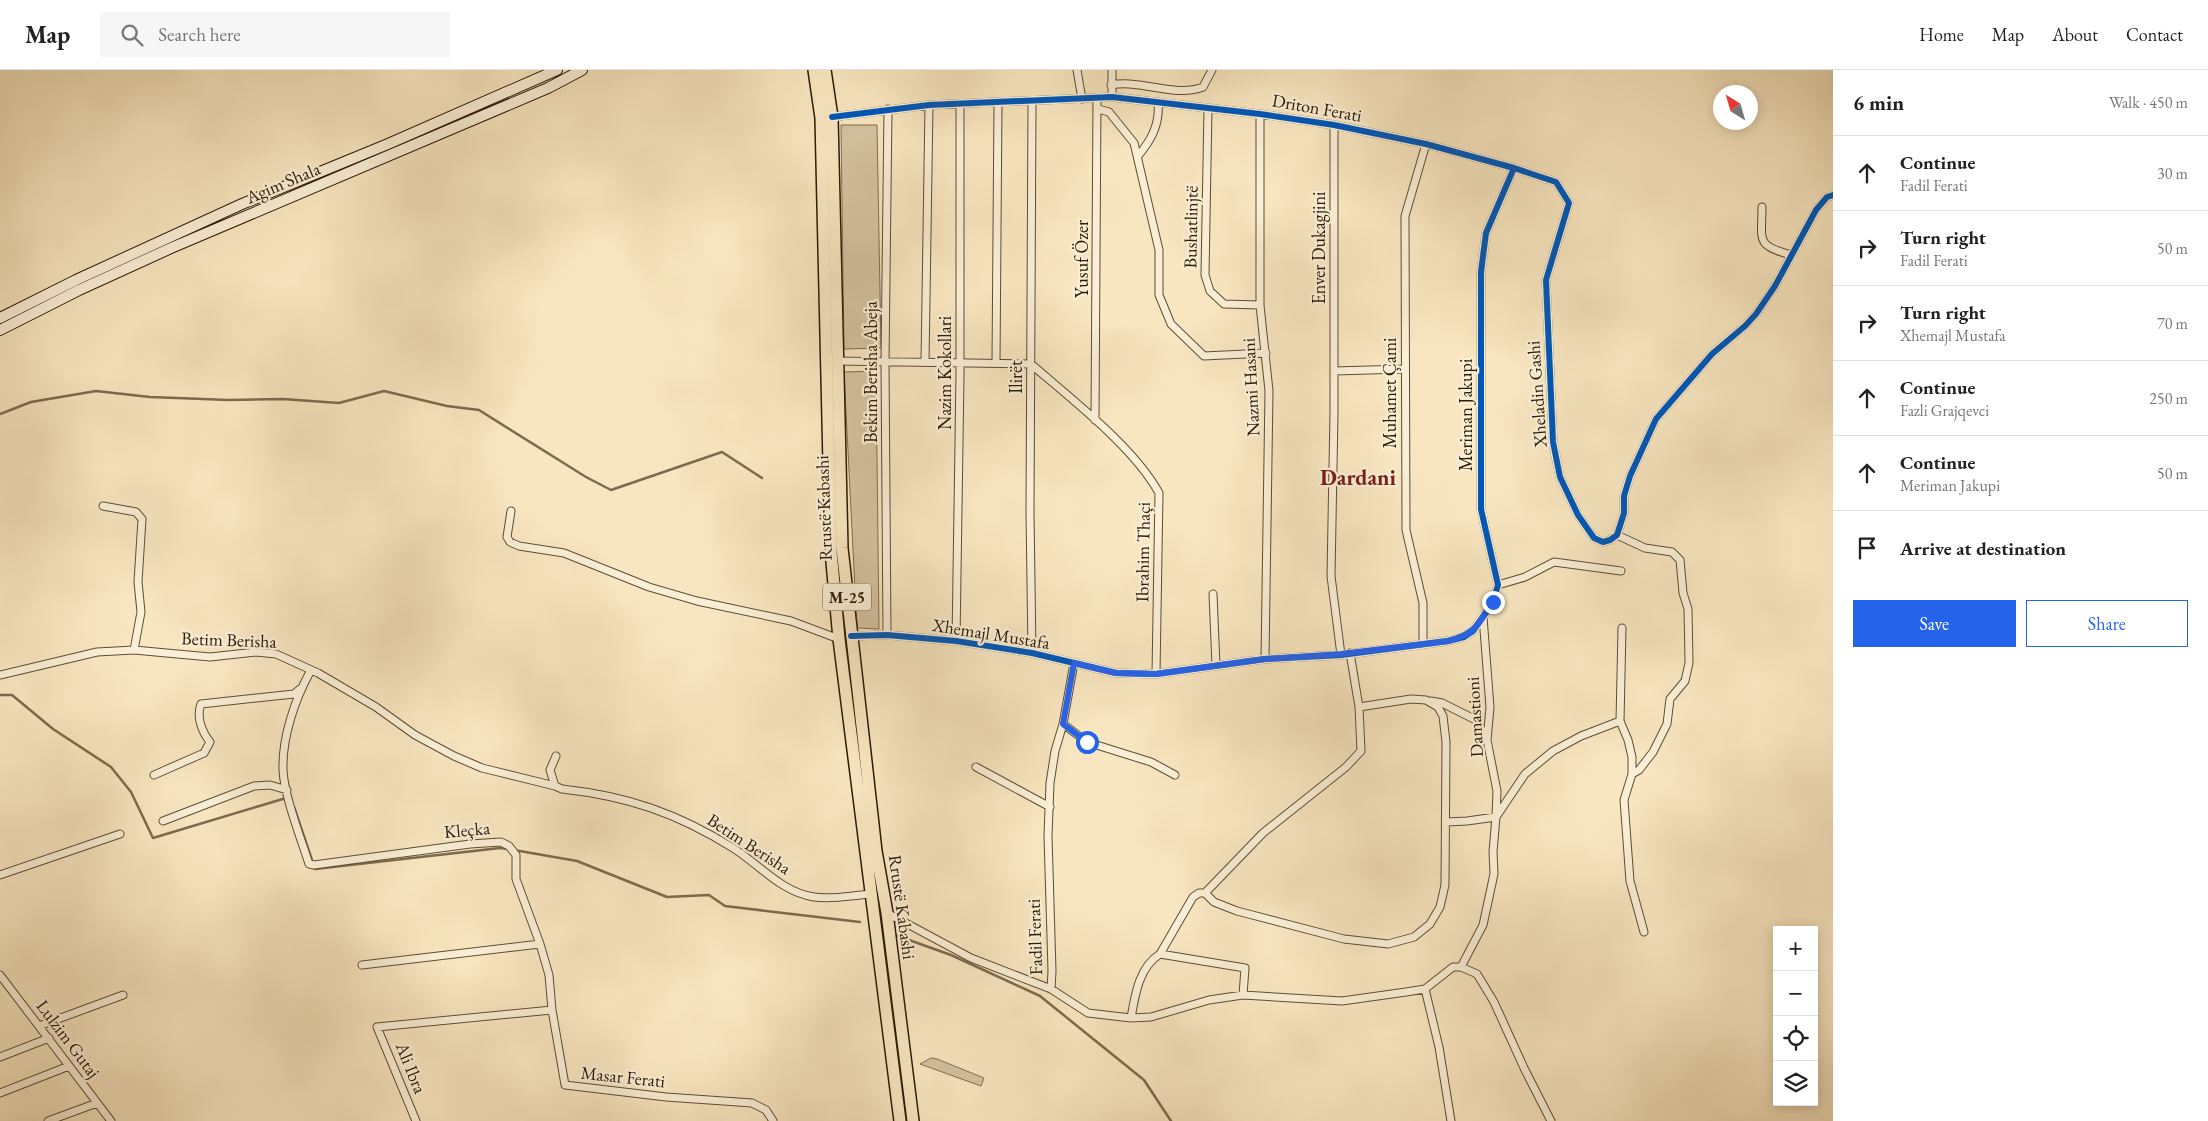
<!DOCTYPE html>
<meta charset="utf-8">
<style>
:root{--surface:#fff;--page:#f6f6f6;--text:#222;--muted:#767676;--line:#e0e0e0;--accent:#2563eb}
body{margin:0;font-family:"EB Garamond",serif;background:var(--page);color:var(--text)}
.controls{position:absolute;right:15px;bottom:15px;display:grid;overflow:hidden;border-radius:0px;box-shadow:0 2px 12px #0003}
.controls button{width:45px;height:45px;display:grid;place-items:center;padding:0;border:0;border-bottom:1px solid var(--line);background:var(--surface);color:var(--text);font:25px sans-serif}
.compass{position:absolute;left:1713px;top:15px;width:45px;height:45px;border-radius:50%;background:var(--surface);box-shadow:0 2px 12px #0003;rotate:323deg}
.stop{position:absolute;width:15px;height:15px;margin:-11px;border:4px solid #2563eb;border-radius:50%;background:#fff}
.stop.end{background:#2563eb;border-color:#fff;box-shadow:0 1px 5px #0008}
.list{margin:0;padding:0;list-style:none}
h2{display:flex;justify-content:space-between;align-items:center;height:65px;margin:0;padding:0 20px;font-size:21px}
h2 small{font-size:16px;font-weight:400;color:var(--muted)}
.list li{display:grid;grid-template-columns:32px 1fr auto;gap:15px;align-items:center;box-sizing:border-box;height:75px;padding:0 20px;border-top:1px solid var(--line)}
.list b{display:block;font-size:19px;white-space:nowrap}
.list p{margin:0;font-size:16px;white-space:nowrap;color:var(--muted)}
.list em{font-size:16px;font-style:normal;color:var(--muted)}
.actions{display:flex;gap:10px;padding:15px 20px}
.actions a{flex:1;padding:11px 0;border:1px solid var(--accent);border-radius:0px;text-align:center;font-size:18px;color:var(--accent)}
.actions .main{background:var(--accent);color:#fff}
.icon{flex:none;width:28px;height:28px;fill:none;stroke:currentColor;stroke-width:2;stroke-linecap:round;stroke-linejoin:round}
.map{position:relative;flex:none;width:1833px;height:1051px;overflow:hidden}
header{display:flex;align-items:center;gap:30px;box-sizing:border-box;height:70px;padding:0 25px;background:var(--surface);border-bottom:1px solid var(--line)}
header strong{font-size:24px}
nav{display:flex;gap:28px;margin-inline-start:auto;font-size:18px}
.search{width:350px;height:45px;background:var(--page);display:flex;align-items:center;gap:12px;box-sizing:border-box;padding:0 18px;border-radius:0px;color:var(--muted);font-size:19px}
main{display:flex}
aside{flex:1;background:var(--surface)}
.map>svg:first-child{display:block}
.green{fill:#d5c3a0;stroke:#806e52}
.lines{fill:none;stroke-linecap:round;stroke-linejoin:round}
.stream{stroke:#7c6b4e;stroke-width:2.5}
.street-casing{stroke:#5e4d33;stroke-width:9}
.secondary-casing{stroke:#2b1a04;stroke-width:12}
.primary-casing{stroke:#2b1a04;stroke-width:14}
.street{stroke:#faefd6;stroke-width:7}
.secondary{stroke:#faefd6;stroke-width:10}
.primary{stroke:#f8e6c0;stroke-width:11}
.cycleway-casing{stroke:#faefd6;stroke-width:9}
.cycleway{stroke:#0057b8;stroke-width:6}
.route{stroke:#2563eb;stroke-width:6}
.labels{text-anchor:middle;stroke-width:4.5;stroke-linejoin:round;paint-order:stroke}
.shield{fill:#faefd6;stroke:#695a43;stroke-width:1}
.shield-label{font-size:16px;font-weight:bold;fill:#2b1a04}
.street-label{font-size:18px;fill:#2b1a04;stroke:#faefd6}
.district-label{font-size:22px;font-weight:bold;fill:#7a1f14;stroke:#faefd6}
</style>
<header>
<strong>Map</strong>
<div class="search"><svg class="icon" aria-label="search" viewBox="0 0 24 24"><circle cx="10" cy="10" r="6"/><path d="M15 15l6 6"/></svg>Search here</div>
<nav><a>Home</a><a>Map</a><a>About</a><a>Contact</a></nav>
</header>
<main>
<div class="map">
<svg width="1833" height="1051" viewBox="0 0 1833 1051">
<rect width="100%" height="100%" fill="#f8e6c0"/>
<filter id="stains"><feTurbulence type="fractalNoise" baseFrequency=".004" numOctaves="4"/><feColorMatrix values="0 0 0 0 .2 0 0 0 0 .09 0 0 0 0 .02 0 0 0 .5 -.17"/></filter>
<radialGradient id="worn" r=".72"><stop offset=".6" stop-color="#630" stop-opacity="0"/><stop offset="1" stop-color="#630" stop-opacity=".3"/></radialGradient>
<path class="green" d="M841 55H877L881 278 844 279Z
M876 301 879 559 857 558 844 302Z
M931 988 937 989 984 1008 981 1016 920 994Z"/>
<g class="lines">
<path class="stream" d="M0 344 31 332 96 321 150 327 229 330 283 329 339 333 384 321 447 336 479 340 586 407 611 420 722 382 762 408
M0 625H12L53 659 111 697 131 722 153 768 286 728
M294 737 315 799 500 778 508 779
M514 780 577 791 667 827 709 825 725 836 860 852
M895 865 951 885 1040 926 1144 1010 1171 1051"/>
<g class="street-casing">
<path id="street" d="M1077 0 1082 29
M1111 15C1142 9 1174 28 1203 17L1212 0
M1112 27V0
M1208 38 1205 205 1210 221 1224 234 1260 235
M1098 39 1109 42 1134 73 1159 180V225L1171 254 1204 286 1266 283
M1260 44V235L1269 321 1265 589
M832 47 929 35 1112 27 1260 44 1334 55 1426 74 1514 98 1556 112 1569 133 1546 210 1553 372 1560 407 1578 445 1594 468 1603 472 1610 470 1617 465 1624 443V426L1630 406 1656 349 1712 284 1745 256 1756 244 1775 216 1816 140 1827 127 1833 125
M1334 55V343L1331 506 1341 585
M1138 86C1152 69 1160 54 1158 32
M1762 137C1762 171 1755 175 1791 185
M836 291 1031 294C1071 329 1134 377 1159 423L1156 604
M925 292 929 35
M996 293 998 33
M1334 301 1405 299
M1095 350 1097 28
M103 436 136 442 142 449 138 512 141 542 134 580
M511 441 507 467 510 472 519 476 564 483 649 517 697 531 791 551 839 569
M1617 465 1645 478 1672 482 1680 490 1683 523 1688 539 1689 593 1685 611 1670 629 1667 654 1653 682 1639 700 1632 704
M1498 515 1525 507 1554 492 1621 501
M1213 524 1216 596
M1622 558 1620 651 1628 670 1632 687V704L1624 730 1630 811 1644 862
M887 565 885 292 888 39
M851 566 887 565 956 571 1032 583 1116 603 1156 604 1265 589 1341 585 1448 571 1464 567 1473 561 1493 532 1498 515 1481 439V202L1486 163 1514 98
M956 571 960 305V35
M1423 573V533L1406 460 1405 146 1426 74
M1032 583 1030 443 1032 31
M1074 593 1063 654 1055 681 1050 713 1048 766 1052 901 1051 919 1088 943 1131 948 1151 947 1209 930 1243 925 1342 931 1406 922 1425 919 1453 897H1461L1477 904 1494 932 1524 998 1551 1051
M311 600C295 629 282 667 283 700 284 725 301 769 309 794L314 795 470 774 501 772 509 776 516 785V809L540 874 549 905 552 940
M0 605 97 582 134 580 210 587 256 582 276 584 318 603 376 637 415 665 454 686 482 698 555 716
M1431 631 1442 633 1476 650 1487 670
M1063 654 1087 672 1151 692 1175 705
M556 686 550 700 555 716 562 719C627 726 677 743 733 778 760 795 781 822 814 827 833 830 853 825 872 824
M976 697 1050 737
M154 705 204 683 210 672C202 662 196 647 201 634L294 624 300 619
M163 751 254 716 270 715 287 720
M1446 752 1467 751 1496 747 1497 721 1487 670 1490 637 1483 547
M0 805 120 764
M1205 823 1214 832 1237 841 1344 869 1388 874 1414 867 1430 854 1440 837 1445 815 1446 672 1443 646 1438 637 1426 630 1411 629 1359 637
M887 843 971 888 1051 919
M1160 884 1193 827 1199 823H1205L1263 763 1346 697 1361 681 1359 637 1350 583
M362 895 540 874
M1461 897 1483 855 1494 804 1493 782 1496 747 1525 704 1553 681 1581 666 1620 651
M0 905 111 1051
M1425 919 1439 977 1451 1051
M1131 948C1135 925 1139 897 1160 884L1245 898 1243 925
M39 956 123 925
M0 987 49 968
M0 1023 69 996
M48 1051 97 1033
M416 1051 377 957 552 940 565 1015 666 1027 752 1033 766 1040 773 1051"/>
</g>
<g class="secondary-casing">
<path id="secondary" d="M0 248 76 210 242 134 388 74 557 0
M0 260 79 220 171 178 548 18 582 0"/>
</g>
<g class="primary-casing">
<path id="primary" d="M814 0 821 48 831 481 839 569 900 1051
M825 0 832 47 842 478 876 781 887 843 913 1051"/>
</g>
<use href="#street" class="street"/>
<use href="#secondary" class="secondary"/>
<use href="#primary" class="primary"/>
<g class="cycleway-casing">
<path id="cycleway" d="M832 47 929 35 1112 27 1260 44 1334 55 1426 74 1514 98 1556 112 1569 133 1546 210 1553 372 1560 407 1578 445 1594 468 1603 472 1610 470 1617 465 1624 443V426L1630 406 1656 349 1712 284 1745 256 1756 244 1775 216 1816 140 1827 127 1833 125
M851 566 887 565 956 571 1032 583 1116 603 1156 604 1265 589 1341 585 1448 571 1464 567 1473 561 1493 532 1498 515 1481 439V202L1486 163 1514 98"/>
</g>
<use href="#cycleway" class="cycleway"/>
</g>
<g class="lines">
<path class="route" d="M1087 672 1063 654 1074 593 1116 603 1156 604 1265 589 1341 584 1448 571C1476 564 1478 554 1493 532"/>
</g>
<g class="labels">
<rect class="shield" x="823" y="513.5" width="48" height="27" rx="4"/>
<g class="shield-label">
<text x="847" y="533">M-25</text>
</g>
<g class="street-label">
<text transform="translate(1317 38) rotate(10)" y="6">Driton Ferati</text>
<text transform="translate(283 113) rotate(-23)" y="6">Agim Shala</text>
<text transform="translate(1191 157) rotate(-89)" y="6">Bushatlinjtë</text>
<text transform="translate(1319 178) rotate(-90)" y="6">Enver Dukagjini</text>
<text transform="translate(1082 189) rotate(-90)" y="6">Yusuf Özer</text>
<text transform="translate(871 302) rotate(-90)" y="6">Bekim Berisha Abeja</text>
<text transform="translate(945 303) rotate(-90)" y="6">Nazim Kokollari</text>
<text transform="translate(1016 307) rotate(-90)" y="6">Ilirët</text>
<text transform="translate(1251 317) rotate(-93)" y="6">Nazmi Hasani</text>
<text transform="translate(1390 323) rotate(-90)" y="6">Muhamet Çami</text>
<text transform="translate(1537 324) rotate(-94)" y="6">Xheladin Gashi</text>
<text transform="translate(1466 345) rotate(-90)" y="6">Meriman Jakupi</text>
<text transform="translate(824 438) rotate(-92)" y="6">Rrustë Kabashi</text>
<text transform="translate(1143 482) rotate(-89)" y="6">Ibrahim Thaçi</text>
<text transform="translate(991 564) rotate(9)" y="6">Xhemajl Mustafa</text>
<text transform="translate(229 570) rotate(2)" y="6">Betim Berisha</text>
<text transform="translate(1475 647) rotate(-93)" y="6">Damastioni</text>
<text transform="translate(467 760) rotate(-5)" y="6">Kleçka</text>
<text transform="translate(749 774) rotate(33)" y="6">Betim Berisha</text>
<text transform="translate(902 837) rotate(82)" y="6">Rrustë Kabashi</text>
<text transform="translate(1035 867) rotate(-92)" y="6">Fadil Ferati</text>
<text transform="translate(68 969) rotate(53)" y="6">Lulzim Gutaj</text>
<text transform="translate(411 998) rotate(68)" y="6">Ali Ibra</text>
<text transform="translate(623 1007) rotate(6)" y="6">Masar Ferati</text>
</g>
<g class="district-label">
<text x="1358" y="415">Dardani</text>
</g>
</g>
<rect width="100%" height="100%" filter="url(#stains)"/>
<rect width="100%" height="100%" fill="url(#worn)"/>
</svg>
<div class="controls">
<button>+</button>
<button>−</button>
<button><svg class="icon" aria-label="locate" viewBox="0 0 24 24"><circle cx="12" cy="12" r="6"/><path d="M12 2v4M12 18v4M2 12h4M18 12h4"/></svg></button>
<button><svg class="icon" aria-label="layers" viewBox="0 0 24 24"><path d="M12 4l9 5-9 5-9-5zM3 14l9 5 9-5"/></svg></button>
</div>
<svg class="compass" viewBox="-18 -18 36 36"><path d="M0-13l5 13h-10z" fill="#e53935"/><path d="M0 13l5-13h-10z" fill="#767676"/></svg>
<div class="stop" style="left:1087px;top:672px"></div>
<div class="stop end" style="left:1493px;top:532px"></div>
</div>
<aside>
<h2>6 min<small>Walk · 450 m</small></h2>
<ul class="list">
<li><svg class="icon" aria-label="ahead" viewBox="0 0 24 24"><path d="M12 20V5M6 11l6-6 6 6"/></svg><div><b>Continue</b><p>Fadil Ferati</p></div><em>30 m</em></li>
<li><svg class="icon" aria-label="right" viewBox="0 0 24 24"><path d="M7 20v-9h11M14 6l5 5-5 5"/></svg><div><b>Turn right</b><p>Fadil Ferati</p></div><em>50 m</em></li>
<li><svg class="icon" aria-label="right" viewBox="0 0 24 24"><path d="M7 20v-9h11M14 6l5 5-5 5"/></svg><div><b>Turn right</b><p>Xhemajl Mustafa</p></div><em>70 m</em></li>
<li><svg class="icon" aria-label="ahead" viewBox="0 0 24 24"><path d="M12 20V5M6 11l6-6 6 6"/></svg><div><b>Continue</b><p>Fazli Grajqevci</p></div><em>250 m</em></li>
<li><svg class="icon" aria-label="ahead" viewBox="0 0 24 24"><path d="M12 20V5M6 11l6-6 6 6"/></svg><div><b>Continue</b><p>Meriman Jakupi</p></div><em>50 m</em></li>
<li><svg class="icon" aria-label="arrive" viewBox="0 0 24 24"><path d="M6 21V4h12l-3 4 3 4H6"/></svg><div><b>Arrive at destination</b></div></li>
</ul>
<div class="actions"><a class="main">Save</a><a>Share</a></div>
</aside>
</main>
